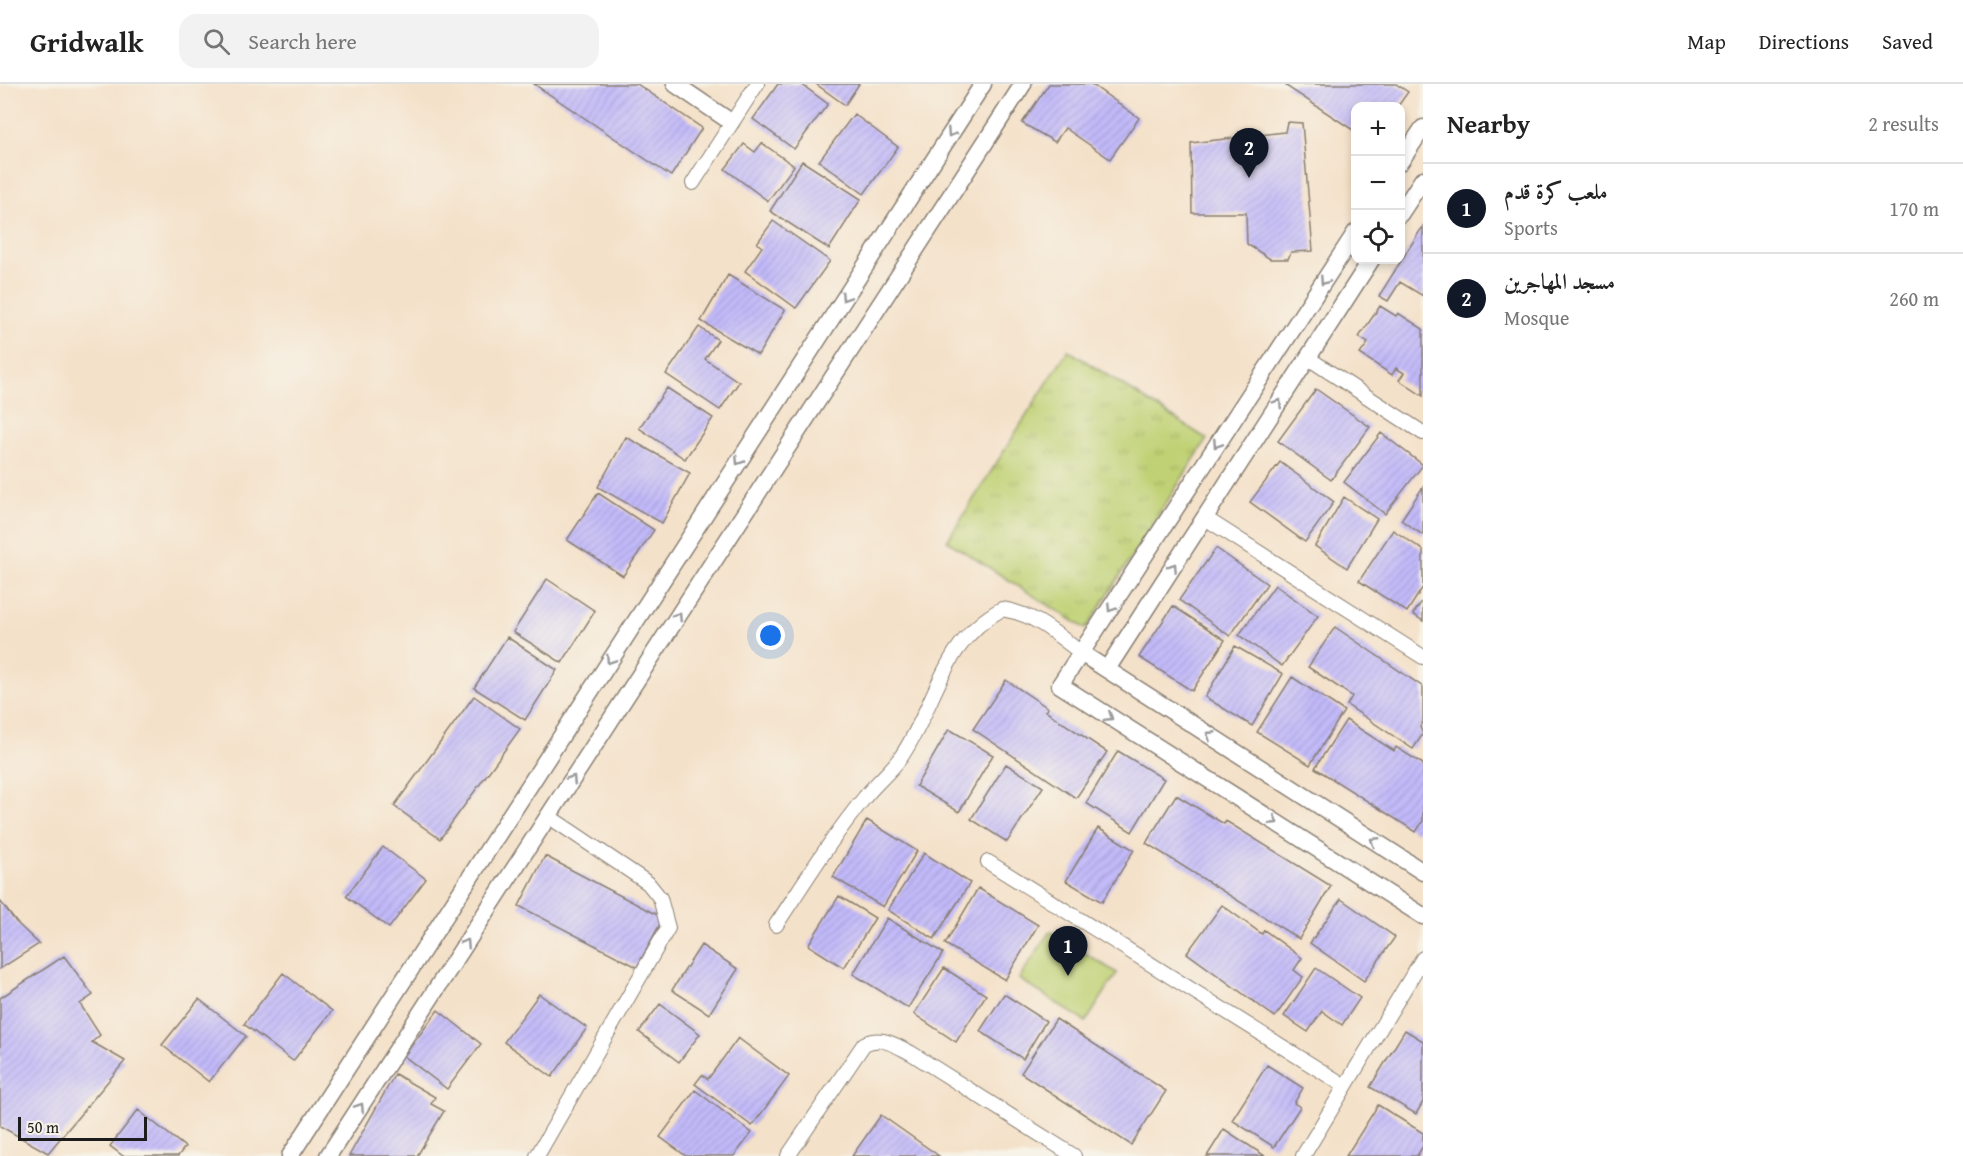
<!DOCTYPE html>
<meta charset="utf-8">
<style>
:root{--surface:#fff;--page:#f2f2f2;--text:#222;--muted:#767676;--line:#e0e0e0;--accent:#111827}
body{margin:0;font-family:"Gentium Book Plus",Amiri,serif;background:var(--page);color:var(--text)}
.controls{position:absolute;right:18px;top:18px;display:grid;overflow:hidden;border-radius:12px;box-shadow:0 3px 9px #0003}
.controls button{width:54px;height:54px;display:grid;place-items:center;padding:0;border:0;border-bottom:2px solid var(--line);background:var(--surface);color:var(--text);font:30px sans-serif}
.scale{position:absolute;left:18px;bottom:15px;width:129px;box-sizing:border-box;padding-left:6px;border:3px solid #1c1c1c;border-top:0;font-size:16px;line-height:21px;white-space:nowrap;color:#1c1c1c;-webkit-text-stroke:4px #f7f3e8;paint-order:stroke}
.you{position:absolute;left:771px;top:552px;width:21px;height:21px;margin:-15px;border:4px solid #fff;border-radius:50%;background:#1a73e8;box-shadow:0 0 0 9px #1a73e833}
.badge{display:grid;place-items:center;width:39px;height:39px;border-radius:50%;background:var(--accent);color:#fff;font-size:20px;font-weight:700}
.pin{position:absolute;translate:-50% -50px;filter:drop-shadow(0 2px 3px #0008)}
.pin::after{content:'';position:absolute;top:32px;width:21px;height:18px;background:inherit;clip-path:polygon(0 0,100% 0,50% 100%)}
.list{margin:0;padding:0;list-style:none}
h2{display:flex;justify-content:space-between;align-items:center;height:78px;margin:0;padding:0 24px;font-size:26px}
h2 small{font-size:20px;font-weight:400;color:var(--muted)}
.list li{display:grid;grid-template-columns:39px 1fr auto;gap:18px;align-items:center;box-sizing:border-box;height:90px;padding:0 24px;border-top:2px solid var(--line)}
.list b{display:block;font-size:22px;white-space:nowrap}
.list p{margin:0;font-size:20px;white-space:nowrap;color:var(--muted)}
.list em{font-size:20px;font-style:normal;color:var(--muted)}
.icon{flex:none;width:33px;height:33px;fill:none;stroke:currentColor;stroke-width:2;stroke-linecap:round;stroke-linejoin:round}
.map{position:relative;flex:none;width:1423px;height:1072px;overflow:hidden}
header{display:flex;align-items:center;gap:36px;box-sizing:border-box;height:84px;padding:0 30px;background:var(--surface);border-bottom:2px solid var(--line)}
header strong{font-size:28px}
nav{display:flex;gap:33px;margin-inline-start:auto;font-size:21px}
.search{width:420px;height:54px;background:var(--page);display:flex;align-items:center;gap:15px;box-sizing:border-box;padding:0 21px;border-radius:18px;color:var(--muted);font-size:22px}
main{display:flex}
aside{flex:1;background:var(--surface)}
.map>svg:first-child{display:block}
.grass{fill:#c0d174;stroke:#6e7648;stroke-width:1.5}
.park{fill:url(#park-tufts);stroke:#6e7648;stroke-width:1.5}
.building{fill:url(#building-hatch)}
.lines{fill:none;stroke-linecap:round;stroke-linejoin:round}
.minor-casing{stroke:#887e72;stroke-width:16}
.tertiary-casing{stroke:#887e72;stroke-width:19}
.minor{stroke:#fff;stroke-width:14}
.tertiary{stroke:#fff;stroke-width:16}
.oneway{stroke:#999}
</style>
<header>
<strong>Gridwalk</strong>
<div class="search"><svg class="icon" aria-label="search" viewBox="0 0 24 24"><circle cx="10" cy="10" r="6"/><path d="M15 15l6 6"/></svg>Search here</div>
<nav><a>Map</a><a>Directions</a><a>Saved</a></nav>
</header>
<main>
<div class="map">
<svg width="1423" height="1072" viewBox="0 0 1423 1072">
<defs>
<pattern id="park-tufts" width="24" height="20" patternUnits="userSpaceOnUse" patternTransform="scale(1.5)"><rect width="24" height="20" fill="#c0d174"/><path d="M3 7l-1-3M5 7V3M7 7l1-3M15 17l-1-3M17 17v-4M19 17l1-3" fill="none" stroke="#a4b364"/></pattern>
<pattern id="building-hatch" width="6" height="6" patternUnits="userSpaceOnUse" patternTransform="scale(1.5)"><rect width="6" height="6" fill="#c2baf9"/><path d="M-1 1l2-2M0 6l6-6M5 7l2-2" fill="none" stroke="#a69fd5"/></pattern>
</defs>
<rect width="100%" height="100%" fill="#f7f3e8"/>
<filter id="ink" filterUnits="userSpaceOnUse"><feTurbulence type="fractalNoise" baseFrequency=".0167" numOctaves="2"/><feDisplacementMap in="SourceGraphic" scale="12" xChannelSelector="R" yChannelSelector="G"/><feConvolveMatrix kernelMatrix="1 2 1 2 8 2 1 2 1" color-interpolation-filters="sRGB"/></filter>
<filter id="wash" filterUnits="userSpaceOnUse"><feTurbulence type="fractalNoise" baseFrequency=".008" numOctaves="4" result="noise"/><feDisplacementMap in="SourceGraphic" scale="24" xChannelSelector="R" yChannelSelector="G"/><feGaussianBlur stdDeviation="1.35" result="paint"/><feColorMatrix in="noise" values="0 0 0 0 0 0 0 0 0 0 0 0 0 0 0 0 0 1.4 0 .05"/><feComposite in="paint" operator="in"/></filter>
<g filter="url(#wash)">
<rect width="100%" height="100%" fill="#f4e1c9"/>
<path class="grass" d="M1050 847 1117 889 1086 938 1019 895Z"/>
<path class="park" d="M1068 266 1207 355 1086 545 947 457Z"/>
<g id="blocks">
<path class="building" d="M534 0H637L702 44 671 92Z
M778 0H801L828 20 794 65 753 35Z
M816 0H859L845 21Z
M1049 0H1091L1139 34 1110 75 1065 44 1055 58 1022 39Z
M1288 0H1396L1408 8 1398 22H1356V48L1286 2Z
M854 30 898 63 864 110 819 77Z
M1287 38 1302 39 1313 167 1291 168 1288 175H1270L1247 160 1246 129H1192L1191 59 1285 48Z
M762 59 794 82 768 117 725 85 744 60 755 68Z
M802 77 861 115 829 165 770 127Z
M773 137 830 177 796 224 745 187 762 163 757 159Z
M1423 142V212L1400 198 1388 217 1379 212Z
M728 191 785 226 758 271 701 237Z
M1380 222 1396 232 1398 229 1423 245V312L1399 296 1404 289 1396 284 1392 291 1360 270 1368 259 1359 253Z
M699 243 718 256 705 275 739 298 720 326 666 290Z
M667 304 713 334 685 375 639 344Z
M1316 305 1370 343 1331 396 1278 357Z
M1381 349 1423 381 1385 430 1344 398Z
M626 353 690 389 662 439 598 403Z
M1280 378 1334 418 1305 458 1250 418Z
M1423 403V451L1401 436Z
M598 409 654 446 623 492 567 456Z
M1344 413 1377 435 1347 484 1315 462Z
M1393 446 1423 466V503L1407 528 1359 497Z
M1216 464 1267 500 1230 552 1179 516Z
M547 495 595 527 562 579 513 548Z
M1275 501 1318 532 1282 582 1239 551Z
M1423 516V537L1413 530Z
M1173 522 1225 556 1192 607 1139 573Z
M1335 543 1423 603V638L1420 643 1423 650 1413 665 1347 621 1352 612 1308 583Z
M507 553 557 586 525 636 474 604Z
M1235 562 1283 590 1252 642 1205 613Z
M1292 593 1344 627 1310 681 1257 648Z
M1006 596 1048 624 1045 627 1107 668 1076 714 973 645Z
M474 612 520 645 440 755 394 722Z
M1346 636 1394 667 1396 663 1423 680V737L1416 748 1315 684Z
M949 645 993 671 959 728 916 702Z
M1118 667 1164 695 1132 748 1086 719Z
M1006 680 1043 703 1007 758 971 735Z
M1176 711 1224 740 1226 737 1331 802 1299 855 1146 759Z
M867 736 917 767 883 823 833 793Z
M1098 744 1134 766 1102 818 1066 797Z
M383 763 426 795 389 844 346 812Z
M924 769 970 799 934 855 888 826Z
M545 772 663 834 637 883 519 822Z
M978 804 1038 841 1005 896 945 860Z
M839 812 875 834 844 884 808 861Z
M1341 815 1395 853 1364 897 1310 859Z
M0 817 16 838 39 860 0 885Z
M1222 821 1262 850 1264 846 1302 874 1294 886 1303 893 1275 933 1187 869Z
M887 834 943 869 908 924 853 890Z
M701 861 738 885 709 930 672 906Z
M64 872 93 911 80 920 100 951 92 958 125 977 48 1069 0 1042V914Z
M944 884 986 911 956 958 914 930Z
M1316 884 1360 914 1342 941 1322 927 1308 948 1284 932Z
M283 889 332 927 293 977 244 940Z
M539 910 587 944 552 993 504 958Z
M1004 910 1046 937 1023 975 980 947Z
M199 915 246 952 209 998 162 961Z
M660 920 700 950 679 978 639 948Z
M438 926 481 960 447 1005 404 972Z
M1056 935 1166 1007 1131 1061 1021 989Z
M1405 946 1423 957V1018L1416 1030 1370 1003Z
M738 954 789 992 752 1042 695 1000 702 991 708 995Z
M1267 981 1303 1004 1294 1019 1300 1023 1274 1063 1232 1036Z
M395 990 435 1013 431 1020 444 1027 417 1072H349Z
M695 1006 752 1049 734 1072H686L660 1053Z
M1378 1021 1423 1049V1062L1417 1072H1346Z
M138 1026 185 1063 178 1072H123L110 1062Z
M881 1031 939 1072H852Z
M1224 1045 1265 1072H1207Z"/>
</g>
</g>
<g filter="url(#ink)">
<use href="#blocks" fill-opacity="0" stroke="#887e72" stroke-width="1.5"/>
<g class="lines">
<g class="minor-casing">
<path id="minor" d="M693 99 757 0
M1308 274 1423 349
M1205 434 1423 573
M988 778 1345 1002
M776 841C804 799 832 753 865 713 876 699 890 688 901 673 937 620 941 558 1002 525 1035 530 1055 549 1081 569
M537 1072 668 844 660 814 648 799 548 732
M788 1072 864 960C881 951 895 961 911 969L1074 1072
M1303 1072 1423 874"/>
</g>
<g class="tertiary-casing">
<path id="tertiary" d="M675 0 731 38
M1400 78 1423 44
M1400 130 1423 95
M1356 148 1060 601 1423 832
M1081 569 1423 788
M1107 585 1371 176
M290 1072 983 0
M328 1072 1023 0"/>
</g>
<use href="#minor" class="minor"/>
<use href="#tertiary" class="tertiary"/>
</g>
<defs><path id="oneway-chevron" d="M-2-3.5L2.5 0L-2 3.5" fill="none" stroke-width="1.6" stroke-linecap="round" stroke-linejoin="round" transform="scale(1.5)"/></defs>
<g class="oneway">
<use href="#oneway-chevron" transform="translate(951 49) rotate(123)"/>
<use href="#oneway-chevron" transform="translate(1324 197) rotate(123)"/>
<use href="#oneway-chevron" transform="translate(845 213) rotate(123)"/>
<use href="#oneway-chevron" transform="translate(1278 319) rotate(-57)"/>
<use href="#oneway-chevron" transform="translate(1217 360) rotate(123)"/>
<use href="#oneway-chevron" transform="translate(739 377) rotate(123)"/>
<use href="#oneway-chevron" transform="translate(1173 483) rotate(-57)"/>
<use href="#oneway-chevron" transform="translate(1111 524) rotate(123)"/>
<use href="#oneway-chevron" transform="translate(678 532) rotate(-57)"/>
<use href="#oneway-chevron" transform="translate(610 576) rotate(123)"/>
<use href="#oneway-chevron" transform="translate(1109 633) rotate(32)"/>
<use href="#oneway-chevron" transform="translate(1210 651) rotate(-147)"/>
<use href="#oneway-chevron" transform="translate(572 695) rotate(-57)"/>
<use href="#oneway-chevron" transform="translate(1274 737) rotate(32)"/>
<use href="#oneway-chevron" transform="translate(1374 757) rotate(-147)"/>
<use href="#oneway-chevron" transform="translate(466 859) rotate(-57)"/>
<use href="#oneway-chevron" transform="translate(360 1023) rotate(-57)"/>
</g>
</g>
</svg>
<div class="controls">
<button>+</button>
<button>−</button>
<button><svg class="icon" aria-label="locate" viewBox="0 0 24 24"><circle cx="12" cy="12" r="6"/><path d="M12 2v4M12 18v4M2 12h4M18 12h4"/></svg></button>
</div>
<div class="scale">50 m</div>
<div class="you"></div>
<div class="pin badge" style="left:1068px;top:892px">1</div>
<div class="pin badge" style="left:1249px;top:94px">2</div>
</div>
<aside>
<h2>Nearby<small>2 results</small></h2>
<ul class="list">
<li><span class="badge">1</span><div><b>ملعب كرة قدم</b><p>Sports</p></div><em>170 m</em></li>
<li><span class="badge">2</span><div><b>مسجد المهاجرين</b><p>Mosque</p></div><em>260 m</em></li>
</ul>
</aside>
</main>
